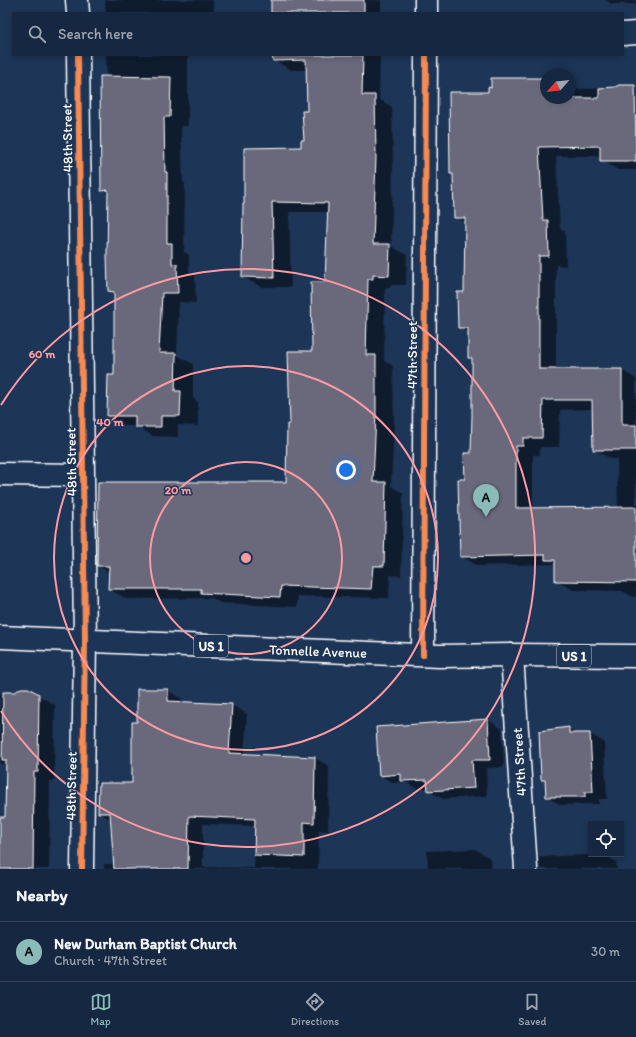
<!DOCTYPE html>
<meta charset="utf-8">
<style>
:root{--surface:#162841;--page:#1f3048;--text:#f1f3f6;--muted:#9ea6b1;--line:#35445a;--accent:#8bbbb9}
body{margin:0;font-family:Itim,sans-serif;background:var(--page);color:var(--text)}
.controls{position:absolute;right:12px;bottom:12px;display:grid;overflow:hidden;border-radius:0px;box-shadow:0 2px 6px #0003}
.controls button{width:36px;height:36px;display:grid;place-items:center;padding:0;border:0;border-bottom:1px solid var(--line);background:var(--surface);color:var(--text);font:20px sans-serif}
.compass{position:absolute;left:540px;top:68px;width:36px;height:36px;border-radius:50%;background:var(--surface);box-shadow:0 2px 6px #0003;rotate:242deg}
.you{position:absolute;left:346px;top:470px;width:14px;height:14px;margin:-10px;border:3px solid #fff;border-radius:50%;background:#1a73e8;box-shadow:0 0 0 6px #1a73e833}
.badge{display:grid;place-items:center;width:26px;height:26px;border-radius:50%;background:var(--accent);color:#111;font-size:13px;font-weight:700}
.pin{position:absolute;translate:-50% -33px;filter:drop-shadow(0 1px 2px #0008)}
.pin::after{content:'';position:absolute;top:21px;width:14px;height:12px;background:inherit;clip-path:polygon(0 0,100% 0,50% 100%)}
.list{margin:0;padding:0;list-style:none}
h2{display:flex;justify-content:space-between;align-items:center;height:52px;margin:0;padding:0 16px;font-size:17px}
h2 small{font-size:13px;font-weight:400;color:var(--muted)}
.list li{display:grid;grid-template-columns:26px 1fr auto;gap:12px;align-items:center;box-sizing:border-box;height:60px;padding:0 16px;border-top:1px solid var(--line)}
.list b{display:block;font-size:15px;white-space:nowrap}
.list p{margin:0;font-size:13px;white-space:nowrap;color:var(--muted)}
.list em{font-size:13px;font-style:normal;color:var(--muted)}
.icon{flex:none;width:22px;height:22px;fill:none;stroke:currentColor;stroke-width:2;stroke-linecap:round;stroke-linejoin:round}
.map{position:relative;flex:none;width:636px;height:869px;overflow:hidden}
.search{position:absolute;background:var(--surface);box-shadow:0 2px 6px #0003;left:12px;right:12px;top:12px;height:44px;display:flex;align-items:center;gap:10px;box-sizing:border-box;padding:0 14px;border-radius:0px;color:var(--muted);font-size:15px}
.sheet{height:112px;background:var(--surface)}
nav{display:flex;justify-content:space-around;align-items:center;box-sizing:border-box;height:56px;border-top:1px solid var(--line);background:var(--surface);font-size:11px;color:var(--muted)}
nav a{display:grid;justify-items:center;gap:2px}
nav .on{color:var(--accent)}
.map>svg:first-child{display:block}
.shadow{fill:#0007;fill-rule:evenodd}
.building{fill:#6a697c;stroke:#fff}
.lines{fill:none;stroke-linecap:round;stroke-linejoin:round}
.minor-casing{stroke:#fff;stroke-width:25}
.major-casing{stroke:#fff;stroke-width:25}
.minor{stroke:#1d3557;stroke-width:22}
.major{stroke:#1d3557;stroke-width:22}
.cycleway-casing{stroke:#1d3557;stroke-width:8}
.cycleway{stroke:#f68b52;stroke-width:6}
.ring{fill:none;stroke:#ff9aa2;stroke-width:2}
.labels{text-anchor:middle;stroke-width:3;stroke-linejoin:round;paint-order:stroke}
.shield{fill:#1d3557;stroke:#bbc2cd;stroke-width:1}
.shield-label{font-size:13px;font-weight:bold;fill:#fff}
.street-label{font-size:14px;fill:#fff;stroke:#1d3557}
.centre{fill:#ff9aa2;stroke:#1d3557;stroke-width:2}
.ring-label{font-size:12px;text-anchor:middle;font-weight:bold;fill:#ff9aa2;stroke:#1d3557;stroke-width:3;stroke-linejoin:round;paint-order:stroke}
</style>
<div class="map">
<svg width="636" height="869" viewBox="0 0 636 869">
<rect width="100%" height="100%" fill="#1d3557"/>
<filter id="ink" filterUnits="userSpaceOnUse"><feTurbulence type="fractalNoise" baseFrequency=".025" numOctaves="2"/><feDisplacementMap in="SourceGraphic" scale="8" xChannelSelector="R" yChannelSelector="G"/><feConvolveMatrix kernelMatrix="1 2 1 2 8 2 1 2 1" color-interpolation-filters="sRGB"/></filter>
<g filter="url(#ink)">
<path class="shadow" d="M105 0H213L214 13H106Z
M272 0H381V13H272Z
M605 0H636V4H612Z
M106 55H188V126H181L183 182 185 183 184 252 189 255V272L195 275 196 303 179 302 177 355 193 364V398L198 402V426L178 425V437L153 436 136 426H126L108 416 115 376V294L109 291V194L102 190 107 77Z
M273 55H380L379 99 392 107 393 167 391 246 407 255 406 285H390V288H385L384 361 393 366 394 424 391 486 403 493 401 576 390 575 389 598 298 596 297 607 220 603 212 598 127 599 109 589 110 573 98 566 287 483 291 425 313 352 326 283 328 212H289L291 287H261L243 277 244 205 302 148 305 141 308 112 307 70H291L274 60Z
M546 79V98H570V84L579 89 615 88 620 86H636V170H618L601 160V156H556L560 228 565 231 566 266 556 265V370H622L636 379V597H633L622 591 573 590 556 580V565L555 564 478 566 461 556 466 480 472 454 473 360 469 357V333L459 327 465 293 466 223 455 217 454 176 450 173 489 93ZM593 409 594 449 611 459H617L618 509H533V455H540V447H559L560 410Z
M28 689 55 705 54 781H50L49 869H0V818H6L7 764H0V693H15Z
M167 690 182 699V702L232 705 247 714 244 754 315 758 329 766 328 831 319 830 318 869H104V864H115L112 820 99 813 133 784 138 723ZM203 824 256 826 254 868 203 867Z
M488 720 502 729 504 767 486 768 487 796 443 799 429 791V788H416L406 782 394 783 380 775Z
M568 728 578 734H590L604 742 607 799H599V804L561 805 547 797 546 781 542 779Z
M475 849 490 858 491 869H428L427 851Z
M603 854 616 862 617 869H540L539 857Z"/>
<path class="building" d="M271 0H364V13H271Z
M272 55H363L362 95H375L376 157 373 244H390L389 276 373 275V279H368L366 355H376V414L373 482H386L384 566H373L371 589 281 586 280 597 201 593V589H108L109 566H97L98 482H286L287 424H290L288 351H312L311 282H325L328 203 272 202 274 278 242 277 243 204H244V148L301 147V140H304L302 111H307L306 60 273 61Z
M100 76 171 77 170 117H164L165 172H167V243H172V264H177L178 293H162L159 353H176L175 391H181L180 416H161V427H135V416H107L108 375H114V292L108 291 107 255 108 190 101 191Z
M491 78H546V98H599V88L615 87 619 85H635L636 161H600V146L539 147 543 220H548L549 256H539V369H622V425H636V450H593L592 400H543L542 438H523V446H516V508L636 507V582L555 581V560H545V555L460 557 458 479H465L464 453H471L472 416V358H468V328H458L457 292H464L465 218H454L453 174H450L449 92H488V87L491 88Z
M21 688H28L39 694 38 772H34L33 869H0V817H5L6 760H2L3 692H15Z
M137 689H168V701L232 704 229 753 315 757 314 823 304 822V857L254 855 255 819 189 816 188 869H114L110 813H98L99 783H132V722H137Z
M488 719 490 760H472L474 788 428 791 427 780 401 781V774L379 776 376 727Z
M569 727V733H590L593 792H585V797H546L545 780H541L539 731Z"/>
<g class="lines">
<g class="minor-casing">
<path id="minor" d="M77 0 78 13
M426 13V0
M623 34 636 33
M78 55 85 640 82 869
M0 474 83 475
M423 655 426 55
M512 655 526 869"/>
</g>
<g class="major-casing">
<path id="major" d="M0 637 439 656 512 655 636 656"/>
</g>
<use href="#minor" class="minor"/>
<use href="#major" class="major"/>
<g class="cycleway-casing">
<path id="cycleway" d="M78 55 85 640 82 869
M423 655 426 55"/>
</g>
<use href="#cycleway" class="cycleway"/>
</g>
</g>
<g class="ring">
<circle cx="246" cy="558" r="96"/>
<circle cx="246" cy="558" r="192"/>
<path d="M1 405A289 289 0 1 1 1 711"/>
</g>
<g class="labels">
<g class="shield">
<rect x="194" y="635" width="34" height="22" rx="3"/>
<rect x="557" y="645" width="34" height="22" rx="3"/>
</g>
<g class="shield-label">
<text x="211" y="651">US 1</text>
<text x="574" y="661">US 1</text>
</g>
<g class="street-label">
<text transform="translate(67 138) rotate(-91)" y="5">48th Street</text>
<text transform="translate(412 355) rotate(-90)" y="5">47th Street</text>
<text transform="translate(71 462) rotate(-91)" y="5">48th Street</text>
<text transform="translate(318 651) rotate(2)" y="5">Tonnelle Avenue</text>
<text transform="translate(519 762) rotate(-94)" y="5">47th Street</text>
<text transform="translate(71 786) rotate(-89)" y="5">48th Street</text>
</g>
</g>
<circle cx="246" cy="558" r="6" class="centre"/>
<g class="ring-label">
<text x="42" y="358">60 m</text>
<text x="110" y="426">40 m</text>
<text x="178" y="494">20 m</text>
</g>
</svg>
<div class="controls">
<button><svg class="icon" aria-label="locate" viewBox="0 0 24 24"><circle cx="12" cy="12" r="6"/><path d="M12 2v4M12 18v4M2 12h4M18 12h4"/></svg></button>
</div>
<svg class="compass" viewBox="-18 -18 36 36"><path d="M0-13l5 13h-10z" fill="#e53935"/><path d="M0 13l5-13h-10z" fill="#9ea6b1"/></svg>
<div class="you"></div>
<div class="pin badge" style="left:486px;top:517px">A</div>
<div class="search"><svg class="icon" aria-label="search" viewBox="0 0 24 24"><circle cx="10" cy="10" r="6"/><path d="M15 15l6 6"/></svg>Search here</div>
</div>
<section class="sheet">
<h2>Nearby<small></small></h2>
<ul class="list">
<li><span class="badge">A</span><div><b>New Durham Baptist Church</b><p>Church · 47th Street</p></div><em>30 m</em></li>
</ul>
</section>
<nav>
<a class="on"><svg class="icon" aria-label="map" viewBox="0 0 24 24"><path d="M3 6l6-2 6 2 6-2v14l-6 2-6-2-6 2zM9 4v14M15 6v14"/></svg>Map</a>
<a><svg class="icon" aria-label="directions" viewBox="0 0 24 24"><path d="M12 3l9 9-9 9-9-9zM9 14v-3h6M13 9l2 2-2 2"/></svg>Directions</a>
<a><svg class="icon" aria-label="saved" viewBox="0 0 24 24"><path d="M7 4h10v16l-5-4-5 4z"/></svg>Saved</a>
</nav>
